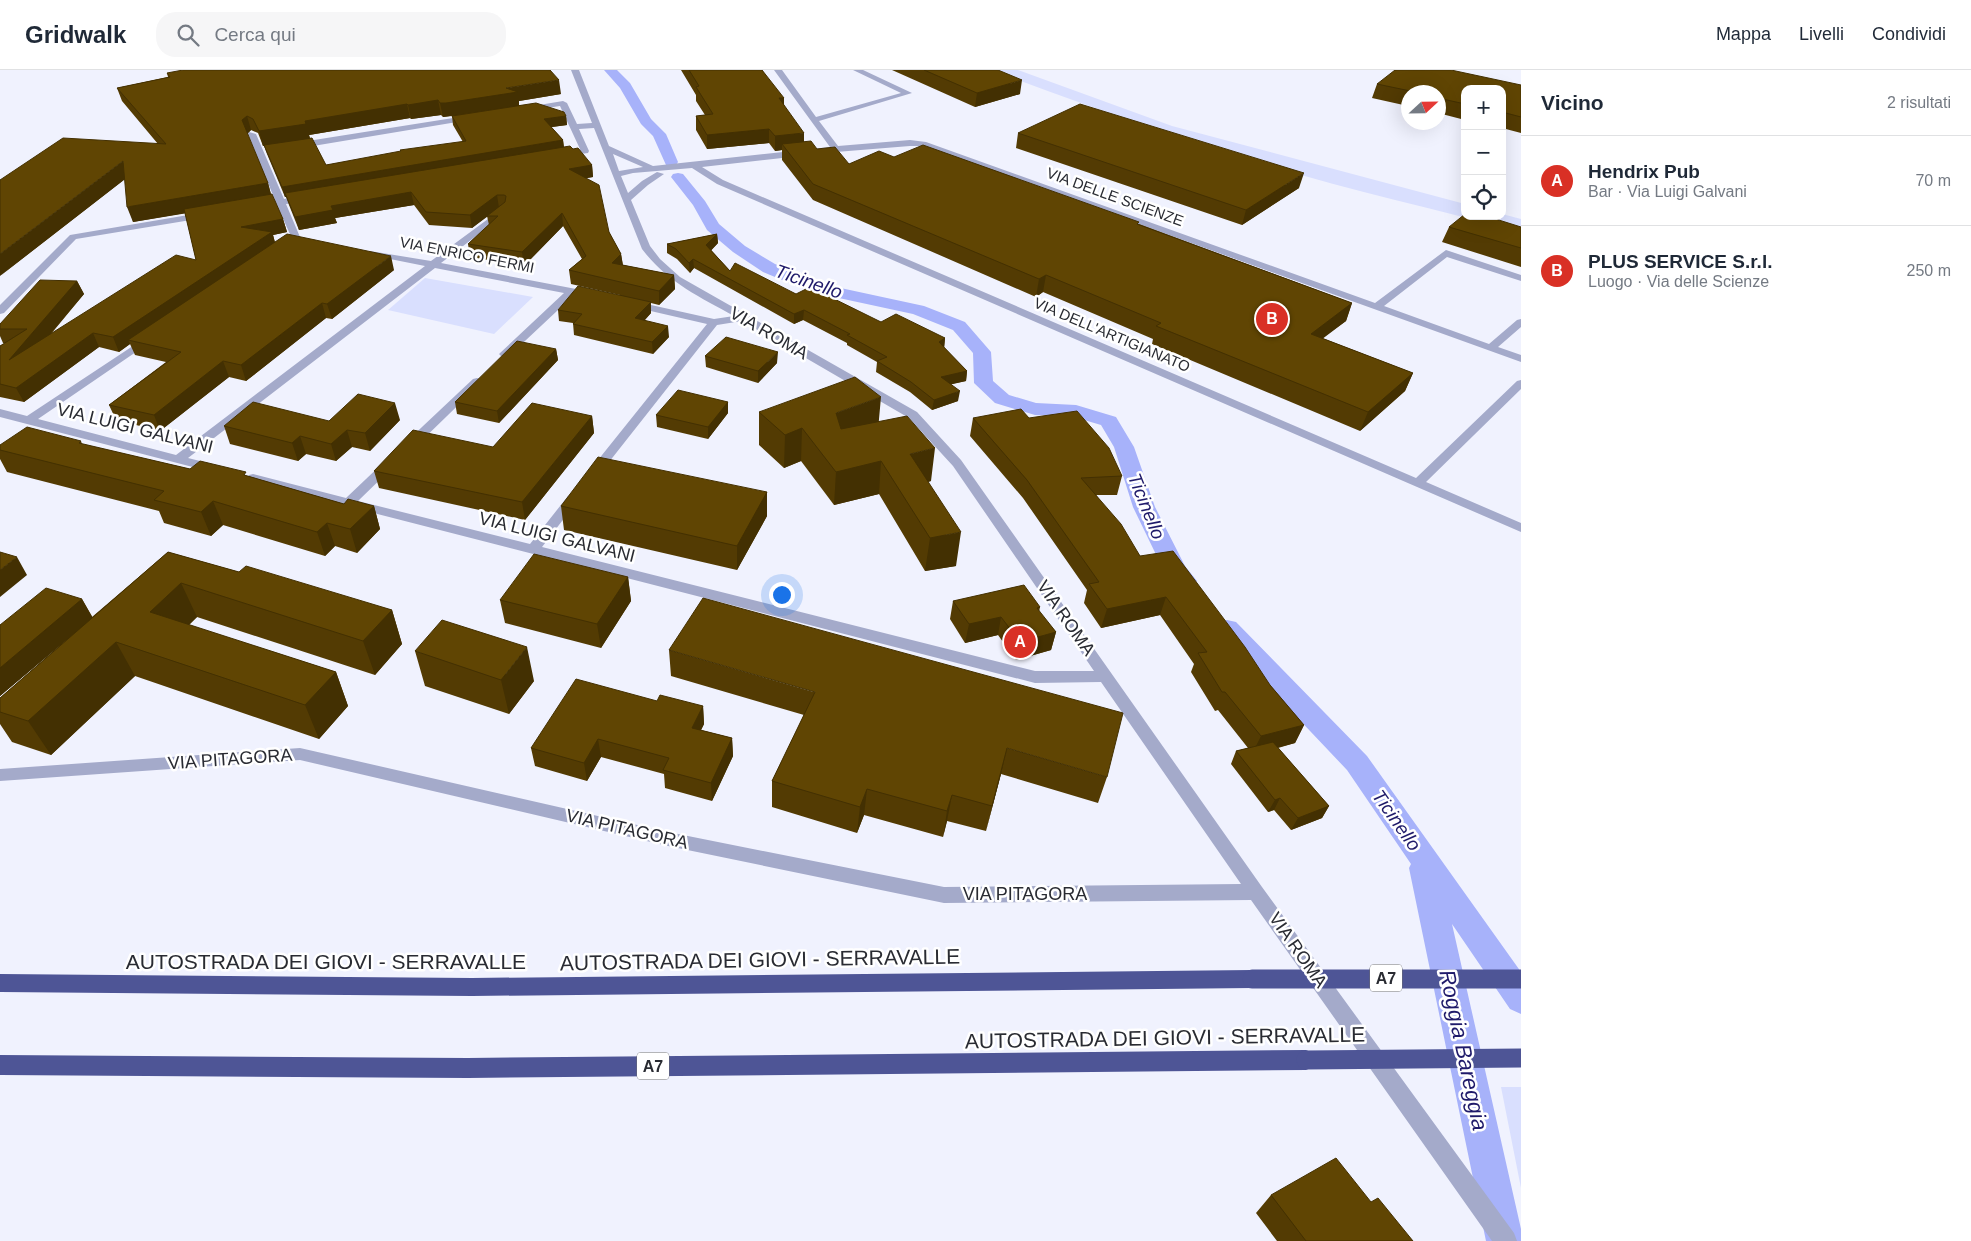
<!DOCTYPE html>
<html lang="it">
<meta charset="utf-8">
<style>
:root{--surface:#fff;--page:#f6f6f7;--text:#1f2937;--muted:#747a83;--line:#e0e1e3;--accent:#d93025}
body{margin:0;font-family:Helvetica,sans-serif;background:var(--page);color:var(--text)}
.controls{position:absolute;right:15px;top:15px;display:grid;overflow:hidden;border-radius:10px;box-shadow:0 5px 20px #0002}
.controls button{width:45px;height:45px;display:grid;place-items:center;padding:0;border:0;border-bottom:1px solid var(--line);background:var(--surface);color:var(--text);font:25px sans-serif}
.compass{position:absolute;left:1401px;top:15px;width:45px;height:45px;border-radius:50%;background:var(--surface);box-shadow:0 5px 20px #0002;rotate:68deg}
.you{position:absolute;left:781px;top:524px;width:18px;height:18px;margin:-12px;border:4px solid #fff;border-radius:50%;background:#1a73e8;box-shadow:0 0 0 8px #1a73e833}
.badge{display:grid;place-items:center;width:32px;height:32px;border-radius:50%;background:var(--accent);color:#fff;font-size:16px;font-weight:700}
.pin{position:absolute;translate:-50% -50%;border:2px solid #fff;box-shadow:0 1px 5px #0006}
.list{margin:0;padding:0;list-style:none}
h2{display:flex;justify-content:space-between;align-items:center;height:65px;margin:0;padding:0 20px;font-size:21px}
h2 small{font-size:16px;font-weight:400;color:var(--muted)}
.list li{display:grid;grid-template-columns:32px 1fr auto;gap:15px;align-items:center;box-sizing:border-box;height:90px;padding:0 20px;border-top:1px solid var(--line)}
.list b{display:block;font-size:19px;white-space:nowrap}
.list p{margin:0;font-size:16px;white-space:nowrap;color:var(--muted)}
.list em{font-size:16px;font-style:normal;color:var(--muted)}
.icon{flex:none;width:28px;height:28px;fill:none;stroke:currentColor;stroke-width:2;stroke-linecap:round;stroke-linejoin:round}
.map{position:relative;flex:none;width:1521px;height:1171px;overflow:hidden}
header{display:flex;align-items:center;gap:30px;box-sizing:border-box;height:70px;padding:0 25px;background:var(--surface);border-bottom:1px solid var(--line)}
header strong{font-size:24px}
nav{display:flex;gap:28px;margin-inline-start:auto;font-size:18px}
.search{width:350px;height:45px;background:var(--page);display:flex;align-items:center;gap:12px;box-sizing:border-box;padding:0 18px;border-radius:20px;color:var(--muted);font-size:19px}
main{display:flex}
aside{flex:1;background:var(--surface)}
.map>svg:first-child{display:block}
.green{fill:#d9dffe}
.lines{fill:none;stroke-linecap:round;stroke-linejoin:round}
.canal{fill:#a7b2fa;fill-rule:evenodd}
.minor{fill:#a4aaca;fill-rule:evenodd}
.highway{fill:#4e5596;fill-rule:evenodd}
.highway-bridge{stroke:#4e5596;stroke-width:19}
.wall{fill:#533b03;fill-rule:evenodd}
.shaded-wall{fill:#433002}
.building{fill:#604503;stroke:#433002}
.labels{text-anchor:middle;stroke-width:5;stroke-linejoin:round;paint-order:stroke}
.far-street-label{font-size:15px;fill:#292b32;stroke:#fff}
.shield{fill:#fff;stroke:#696b70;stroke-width:1}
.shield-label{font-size:16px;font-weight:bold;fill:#292b32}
.street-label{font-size:18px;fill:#292b32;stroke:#fff}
.water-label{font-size:19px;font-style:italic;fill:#1f1a6a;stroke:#fff}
.near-street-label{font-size:21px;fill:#292b32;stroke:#fff}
.near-water-label{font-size:22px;font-style:italic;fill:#1f1a6a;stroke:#fff}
</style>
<header>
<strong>Gridwalk</strong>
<div class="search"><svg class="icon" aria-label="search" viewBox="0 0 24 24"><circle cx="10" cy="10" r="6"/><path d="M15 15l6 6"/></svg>Cerca qui</div>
<nav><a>Mappa</a><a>Livelli</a><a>Condividi</a></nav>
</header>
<main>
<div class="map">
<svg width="1521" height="1171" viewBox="0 0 1521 1171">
<rect width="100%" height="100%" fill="#f0f2fe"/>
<path class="green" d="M991 0H1018L1172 56 1465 134V146H1502V144L1521 149V161C1436 140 1351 120 1267 95 1174 67 1082 34 991 0Z
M425 208 533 227 494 264 388 240Z
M1501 1017H1521V1118Z"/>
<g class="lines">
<path class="canal" d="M604 0H617L630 13 651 49 666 64 678 92 676 95H666L653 66 641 54 620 18Z
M678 103 683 104 705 131 719 154 745 176 775 194 822 214 924 236 965 252 991 282 993 311 1009 325 1036 333 1076 335 1116 347 1134 377 1155 437 1185 496 1197 511 1193 516 1185 519 1177 516 1163 499 1133 437 1114 377 1101 355 1074 347 1035 345 995 333 974 313 973 283 953 260 913 244 811 222 763 202 733 182 707 160 693 135 671 107 673 104Z
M1227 550 1236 552 1367 686 1521 902V944L1510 939 1452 854 1521 1159V1171H1486L1409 798 1411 794 1347 700 1218 564 1215 558 1218 552Z"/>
<path class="minor" d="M571 0H579L609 76 653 96 830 77 774 0H782L816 47 901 23 853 0H863L912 23 819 51 838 76 910 70 926 72 1375 233 1446 180 1521 205V211L1447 187 1384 236 1489 274 1517 250 1521 249V257L1498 277 1521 285V292L922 76H910L836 82 702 97 723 110 1416 408 1517 311 1521 310V319L1426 412 1521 453V462L717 114 692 98 633 103 621 106 628 123 642 111 657 102 664 104 648 115 631 130 650 176 660 189 680 207 917 342 961 390 1262 817 1514 1163 1517 1171H1492L1251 830 944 833 668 776 300 690 0 711V699L300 678 668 762 944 817 1241 814 1101 612 1035 613 249 411 247 408 249 405 253 404 346 428 386 390H394L396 393 394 396 358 431 530 474 568 426 573 425 579 429 542 477 1035 601H1094L953 396 909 348 742 251 717 255 598 406H590L588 403 590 400 707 254 629 236 628 234 629 232 633 231 714 249 734 246C698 226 667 212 642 179L594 58 579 59 589 81 588 83 558 87V83L580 79 560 36 527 41 523 39 527 37 563 31 567 33 577 54 592 53ZM613 84 643 97 619 101Z
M472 45H475V49L295 79 291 76 295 73Z
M249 62 256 64 284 129 307 125 312 128 307 131 286 134 300 167 316 170V174L293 171 277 135 256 139 251 136 256 133 275 130 248 64Z
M503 138 508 141 506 143 441 193 597 223 598 225 593 228 574 225 509 286H501L499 284 564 223 435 198 188 388 220 396 222 399 220 402H212L0 347V339L27 346 148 266 152 267 153 269 152 271 38 349 176 385 425 196 370 185V181L431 191Z
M206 142 209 143V147L76 169 4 243 0 244V235L70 165Z
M477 308 481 309 483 311 481 313 413 379H405L403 376 405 373 473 309Z"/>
<path class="highway" d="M1252 900 1259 903 1262 909 1259 915 1252 918 472 926 0 922V904L472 908Z
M1306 980 1313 983 1316 990 1313 997 1306 1000 468 1008 0 1005V985L468 988Z"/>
<path class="highway-bridge" d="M1252 909H1521
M1306 990 1521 988"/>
</g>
<path class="wall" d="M681 0H762L784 35 804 72 817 79 849 94 894 87 1139 154 1352 233 1346 251 1322 268 1413 303 1405 321 1360 361 1152 274 1153 269 1043 222 1036 227 813 130 782 90V80L775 81 769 73 707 79 696 60V46L705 45 696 31V25Z
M892 0H998L1020 24 975 37Z
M167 3 561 24 519 31V35L566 46 567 55 551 57 563 70 564 77 573 79 592 95 593 107 586 108 609 162 621 184 623 195 674 205 675 219 659 235 651 233V243L645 250 669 267 653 284 574 265 573 253 559 251 558 240 620 225 571 214 569 200 582 189 563 156 524 196 470 187 468 174 489 155 487 146 472 158 429 155 414 135 335 148 337 153 299 160 289 135 286 127H285L267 84 264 76H263L258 63 251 60 247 64 268 113 271 124 283 149 287 162 273 165 275 173 394 200 332 249 326 248 246 311 229 307 160 361 116 350 109 335 166 292 135 285 130 274 119 282 99 277 24 332 0 327V276L5 273H3L0 266V254L77 211 84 224 51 264 196 190 185 143 133 152 125 109 0 206 158 74 122 31 117 18 168 7ZM441 45 443 47 452 46 453 55 463 72 326 95 310 68 309 65 410 48 411 49Z
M1377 14 1521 15V63L1502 58V19H1465V50L1438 43V22H1408V36L1372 28Z
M1018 63 1299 118 1242 155 1016 78Z
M1449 157H1521V197L1442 172Z
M717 164 718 173 711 180 730 201 796 224 881 252 945 268 944 278 967 301 966 311 951 314 958 331 932 340 910 322 876 302 877 292 847 275V273L803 250 794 254 694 198 690 203 677 189 667 183V174Z
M556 279 558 290 499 353 457 344 455 332Z
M705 286 777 293 758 313 706 297Z
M728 332V343L708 369 657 357 656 345Z
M759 342 879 351 931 411 928 412 956 496 925 501 879 424 834 435 801 391 784 398 759 375Z
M592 346 594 363 525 450 379 418 374 401 493 377Z
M973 348H1029L1122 406 1117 425H1096L1140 486 1270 615 1304 655 1295 673 1278 678 1329 736 1322 748 1291 760 1274 740 1268 742 1231 694 1236 681 1248 678 1218 640 1215 641 1191 602 1194 594 1160 545 1101 558 1084 533 1087 520 1023 428 970 366Z
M400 350 370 381 352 377 336 391 306 384 298 391 230 374 224 356 329 351Z
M81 371 82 374 190 399 248 406 344 434 374 436 380 459 357 483 335 476 325 486 223 455 211 466 164 453 159 441 7 402 0 389V375Z
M767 422V446L737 500 564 460 561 436Z
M168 482 239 502 392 540 402 574 375 605 197 547 189 555 336 602 348 636 319 669 135 606 51 685 12 672 0 654V628L79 559 0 626V555L82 529 92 547Z
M628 507 631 531 601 578 505 553 500 530Z
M953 531 1040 537 1039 542 1056 562 1051 580 1016 590 998 565 965 573 950 549Z
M669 580 1107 707 1098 733 1001 704 986 761 947 751 943 767 864 745 857 763 772 737V711L804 645 671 606Z
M415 581 534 611 509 644 425 616Z
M657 631 703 636 704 654 701 660 732 668 733 686 712 731 665 718 664 704 601 687 587 711 535 696 531 678Z
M1271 1125 1371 1132 1413 1171H1277L1256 1143Z"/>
<path class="shaded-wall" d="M559 10 561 24 519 31V36L443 47 440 33 506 18Z
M1022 10 1020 24 975 37 977 23Z
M779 28H784V42Z
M438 30 441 45 411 49 408 35Z
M407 34 410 48 309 65 310 69 263 76 259 61 305 51Z
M247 46 251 60 246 65 242 50Z
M566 46 567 55 545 58 544 49Z
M769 59V73L707 79V65Z
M804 63V78L782 74V80L775 81V66Z
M563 70 564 80 285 123 286 127H285L282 117Z
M123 91 129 106 0 206V184Z
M592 95 593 107 570 111 569 99Z
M1304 103 1299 118 1242 155 1246 140Z
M268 113 272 129 133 152 127 137Z
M411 122 414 135 335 148 337 153 299 160 295 147 331 136Z
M497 125 499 138 472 158 470 145Z
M562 143 563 156 524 196 522 182Z
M283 149 287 162 273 165 276 176 128 270 130 274 119 282 113 267 241 157Z
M717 164 718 173 707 185 706 175Z
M621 184 623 197 612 193Z
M391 186 394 200 332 249 327 234Z
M693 189 694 198 690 203 689 193Z
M674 205 675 219 659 235V221Z
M1046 205 1043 222 1036 227 1039 209Z
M77 211 84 224 16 304 9 290Z
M651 232V243L636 259 635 248Z
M322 233 326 248 246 311 241 295Z
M1352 233 1346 251 1305 282 1311 264Z
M804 240 803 250 794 254V244Z
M668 256 669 267 653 284 652 272Z
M93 263 99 277 24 332 16 318Z
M945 268 944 279 939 272Z
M556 279 558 290 499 353 497 341Z
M778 282 777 293 758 313V301Z
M223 291 229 307 160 361 154 345Z
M967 301 966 311 940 317 941 307Z
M1413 303 1405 321 1360 361 1368 342Z
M960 321 958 331 932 340 934 330Z
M881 327 878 360 835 375 836 343Z
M728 332V343L708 369V357Z
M395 333 400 350 370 381 365 363Z
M592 346 594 363 525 450 522 432Z
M802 358 801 391 784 398 785 365Z
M347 360 352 377 336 391 331 374Z
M300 366 306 384 298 391 292 373Z
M935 378 931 411 906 417 910 384Z
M881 391 879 424 834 435 836 402Z
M767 422V446L737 500V476Z
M213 431 223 455 211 466 201 442Z
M374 436 380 459 357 483 350 459Z
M327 453 335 476 325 486 317 462Z
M961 462 956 496 925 501 930 468Z
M17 487 27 505 0 527V500Z
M628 507 631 531 601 578 597 554Z
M181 513 197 547 167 576 150 542Z
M1166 527 1160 545 1101 558 1107 539Z
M82 529 93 548 0 626V598Z
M392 540 402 574 375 605 363 571Z
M1001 547 998 565 965 573 969 554Z
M1056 562 1051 580 1016 590 1020 572Z
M116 572 135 606 51 685 28 651Z
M527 577 534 611 509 644 501 610Z
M336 602 348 636 319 669 305 635Z
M703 636 704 654 693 676 692 658Z
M1304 655 1295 673 1252 684 1261 666Z
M732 668 733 686 712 731 711 713Z
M598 669 601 687 587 711 584 693Z
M1007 678 1001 704 986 761 992 736Z
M867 719 864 745 857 763 860 737Z
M952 725 947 751 943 767 947 741Z
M1280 728 1274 740 1268 742 1275 730Z
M1329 736 1322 748 1291 760 1298 748Z"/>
<path class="building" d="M183 0H550L559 10 506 18 518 22 446 33H440L438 30 408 35 407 34 305 51 306 54 259 61 253 49 247 46 242 50 268 113 127 137 123 91 0 184V110L63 68 166 74 117 18 170 7 167 3Z
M689 0H762L784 28H779L804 63 775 66 769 59 707 65 696 46 713 44 696 17 699 16Z
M924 0H998L1022 10 977 23Z
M1395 0H1451L1521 15V47L1502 42V19H1465V34L1438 28V22H1415L1377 14Z
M536 33 564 42 566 46 544 49 563 70 282 117 264 75 312 68 326 95 401 81 400 80 466 71 452 46Z
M1080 34 1304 103 1246 140 1018 63Z
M811 71 817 79 835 77 849 94 879 81 894 87 923 75 1139 152 1137 154 1352 233 1311 264 1413 303 1368 342 1156 256 1161 253 1046 205 1039 209 813 114 782 74Z
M570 76 573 79 578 78 592 95 569 99 599 115 609 162 621 184 612 193 674 205 659 221 569 200 586 186 562 143 522 182 468 174 498 146H487L505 132 506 126 504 125H497L470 145 426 142 411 122 331 136 333 140 295 147 285 123Z
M272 124 283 149 241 157 272 162 113 267 93 263 16 318 0 314V276L27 259H0V254L40 210 77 211 9 290 176 185 196 190 184 139Z
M1465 144V146H1486L1521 157V178L1449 157Z
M287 164 391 186 327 234 322 233 241 295 223 291 154 345 109 335 181 282 128 270Z
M717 164 706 175 730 201 735 193 796 224 810 217 881 252 896 244 945 268 939 272 967 301 941 307 960 321 934 330 911 312 877 291 887 287 847 265 850 264 804 240 794 244 693 189 689 193 676 179 667 174Z
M578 216 651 232 635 248 668 256 652 272 573 254 582 244 558 240Z
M726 267 778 282 758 301 705 286Z
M517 271 556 279 497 341 455 332Z
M855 307 881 327 836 343 841 359 907 346 935 378 910 384 961 462 930 468 881 391 836 402 802 358 785 365 759 342Z
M678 320 728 332 708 357 656 345Z
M358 324 395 333 365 363 347 360 331 374 300 366 292 373 224 356 253 332 329 351Z
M532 333 592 346 522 432 374 401 413 360 493 377Z
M1021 339 1029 348 1077 341 1109 378 1122 406 1081 408 1121 454 1140 486 1173 481 1245 577 1270 615 1304 655 1261 666 1225 622H1222L1198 583 1207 582 1166 527 1107 539 1089 514 1099 512 1027 410 973 348Z
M27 357 81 371 79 373 190 399 200 391 246 402 244 405 344 434 348 429 374 436 350 459 327 453 317 462 213 431 201 442 154 430 164 421 0 380V375Z
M598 387 767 422 737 476 561 436Z
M0 482 17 487 0 500Z
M168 482 239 502 246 496 392 540 363 571 181 513 150 542 336 602 305 635 116 572 28 651 0 642V628Z
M534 484 628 507 597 554 500 530Z
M1024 515 1040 537 1037 538 1056 562 1020 572 1001 547 969 554 953 531Z
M46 518 82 529 0 598V555Z
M703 528 1123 643 1107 707 1007 678 992 736 952 725 947 741 867 719 860 737 772 711 815 622 669 580Z
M442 550 527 577 501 610 415 581Z
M576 609 657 631 660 625 703 636 692 658 732 668 711 713 663 700 669 688 598 669 584 693 531 678Z
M1273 672 1329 736 1298 748 1280 728 1275 730 1236 681Z
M1336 1088 1371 1132 1378 1128 1413 1171H1306L1271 1125Z"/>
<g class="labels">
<g class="far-street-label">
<text transform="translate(1115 127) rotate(20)" y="5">VIA DELLE SCIENZE</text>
<text transform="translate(467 185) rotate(11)" y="5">VIA ENRICO FERMI</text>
<text transform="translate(1112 265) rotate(23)" y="5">VIA DELL'ARTIGIANATO</text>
</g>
<g class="shield">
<rect x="1370" y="894.5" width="32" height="27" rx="4"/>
<rect x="637" y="982.5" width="32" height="27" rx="4"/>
</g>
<g class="shield-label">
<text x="1386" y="914">A7</text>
<text x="653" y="1002">A7</text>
</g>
<g class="street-label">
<text transform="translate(769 263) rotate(30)" y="6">VIA ROMA</text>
<text transform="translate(135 358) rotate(14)" y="6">VIA LUIGI GALVANI</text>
<text transform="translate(557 467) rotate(14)" y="6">VIA LUIGI GALVANI</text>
<text transform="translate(1066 548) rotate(55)" y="6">VIA ROMA</text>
<text transform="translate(230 689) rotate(-4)" y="6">VIA PITAGORA</text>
<text transform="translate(627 759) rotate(13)" y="6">VIA PITAGORA</text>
<text x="1025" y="830">VIA PITAGORA</text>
<text transform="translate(1298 880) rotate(55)" y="6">VIA ROMA</text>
</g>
<g class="water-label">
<text transform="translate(809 211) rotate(19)" y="7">Ticinello</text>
<text transform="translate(1147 436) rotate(68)" y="7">Ticinello</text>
<text transform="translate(1397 750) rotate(55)" y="7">Ticinello</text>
</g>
<g class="near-street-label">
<text transform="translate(760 890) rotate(-1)" y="7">AUTOSTRADA DEI GIOVI - SERRAVALLE</text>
<text x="326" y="899">AUTOSTRADA DEI GIOVI - SERRAVALLE</text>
<text transform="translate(1165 968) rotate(-1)" y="7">AUTOSTRADA DEI GIOVI - SERRAVALLE</text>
</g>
<g class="near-water-label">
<text transform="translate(1464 980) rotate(78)" y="8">Roggia Bareggia</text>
</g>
</g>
</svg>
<div class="controls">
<button>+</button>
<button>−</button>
<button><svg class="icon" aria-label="locate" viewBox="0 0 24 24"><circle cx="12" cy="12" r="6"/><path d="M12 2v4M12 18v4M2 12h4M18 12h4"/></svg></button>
</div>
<svg class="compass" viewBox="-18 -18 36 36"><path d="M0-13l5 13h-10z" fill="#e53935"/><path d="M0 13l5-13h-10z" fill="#747a83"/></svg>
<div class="you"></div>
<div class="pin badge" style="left:1020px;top:572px">A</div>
<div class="pin badge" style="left:1272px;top:249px">B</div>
</div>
<aside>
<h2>Vicino<small>2 risultati</small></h2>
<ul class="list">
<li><span class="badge">A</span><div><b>Hendrix Pub</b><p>Bar · Via Luigi Galvani</p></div><em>70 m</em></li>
<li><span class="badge">B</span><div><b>PLUS SERVICE S.r.l.</b><p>Luogo · Via delle Scienze</p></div><em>250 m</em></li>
</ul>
</aside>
</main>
